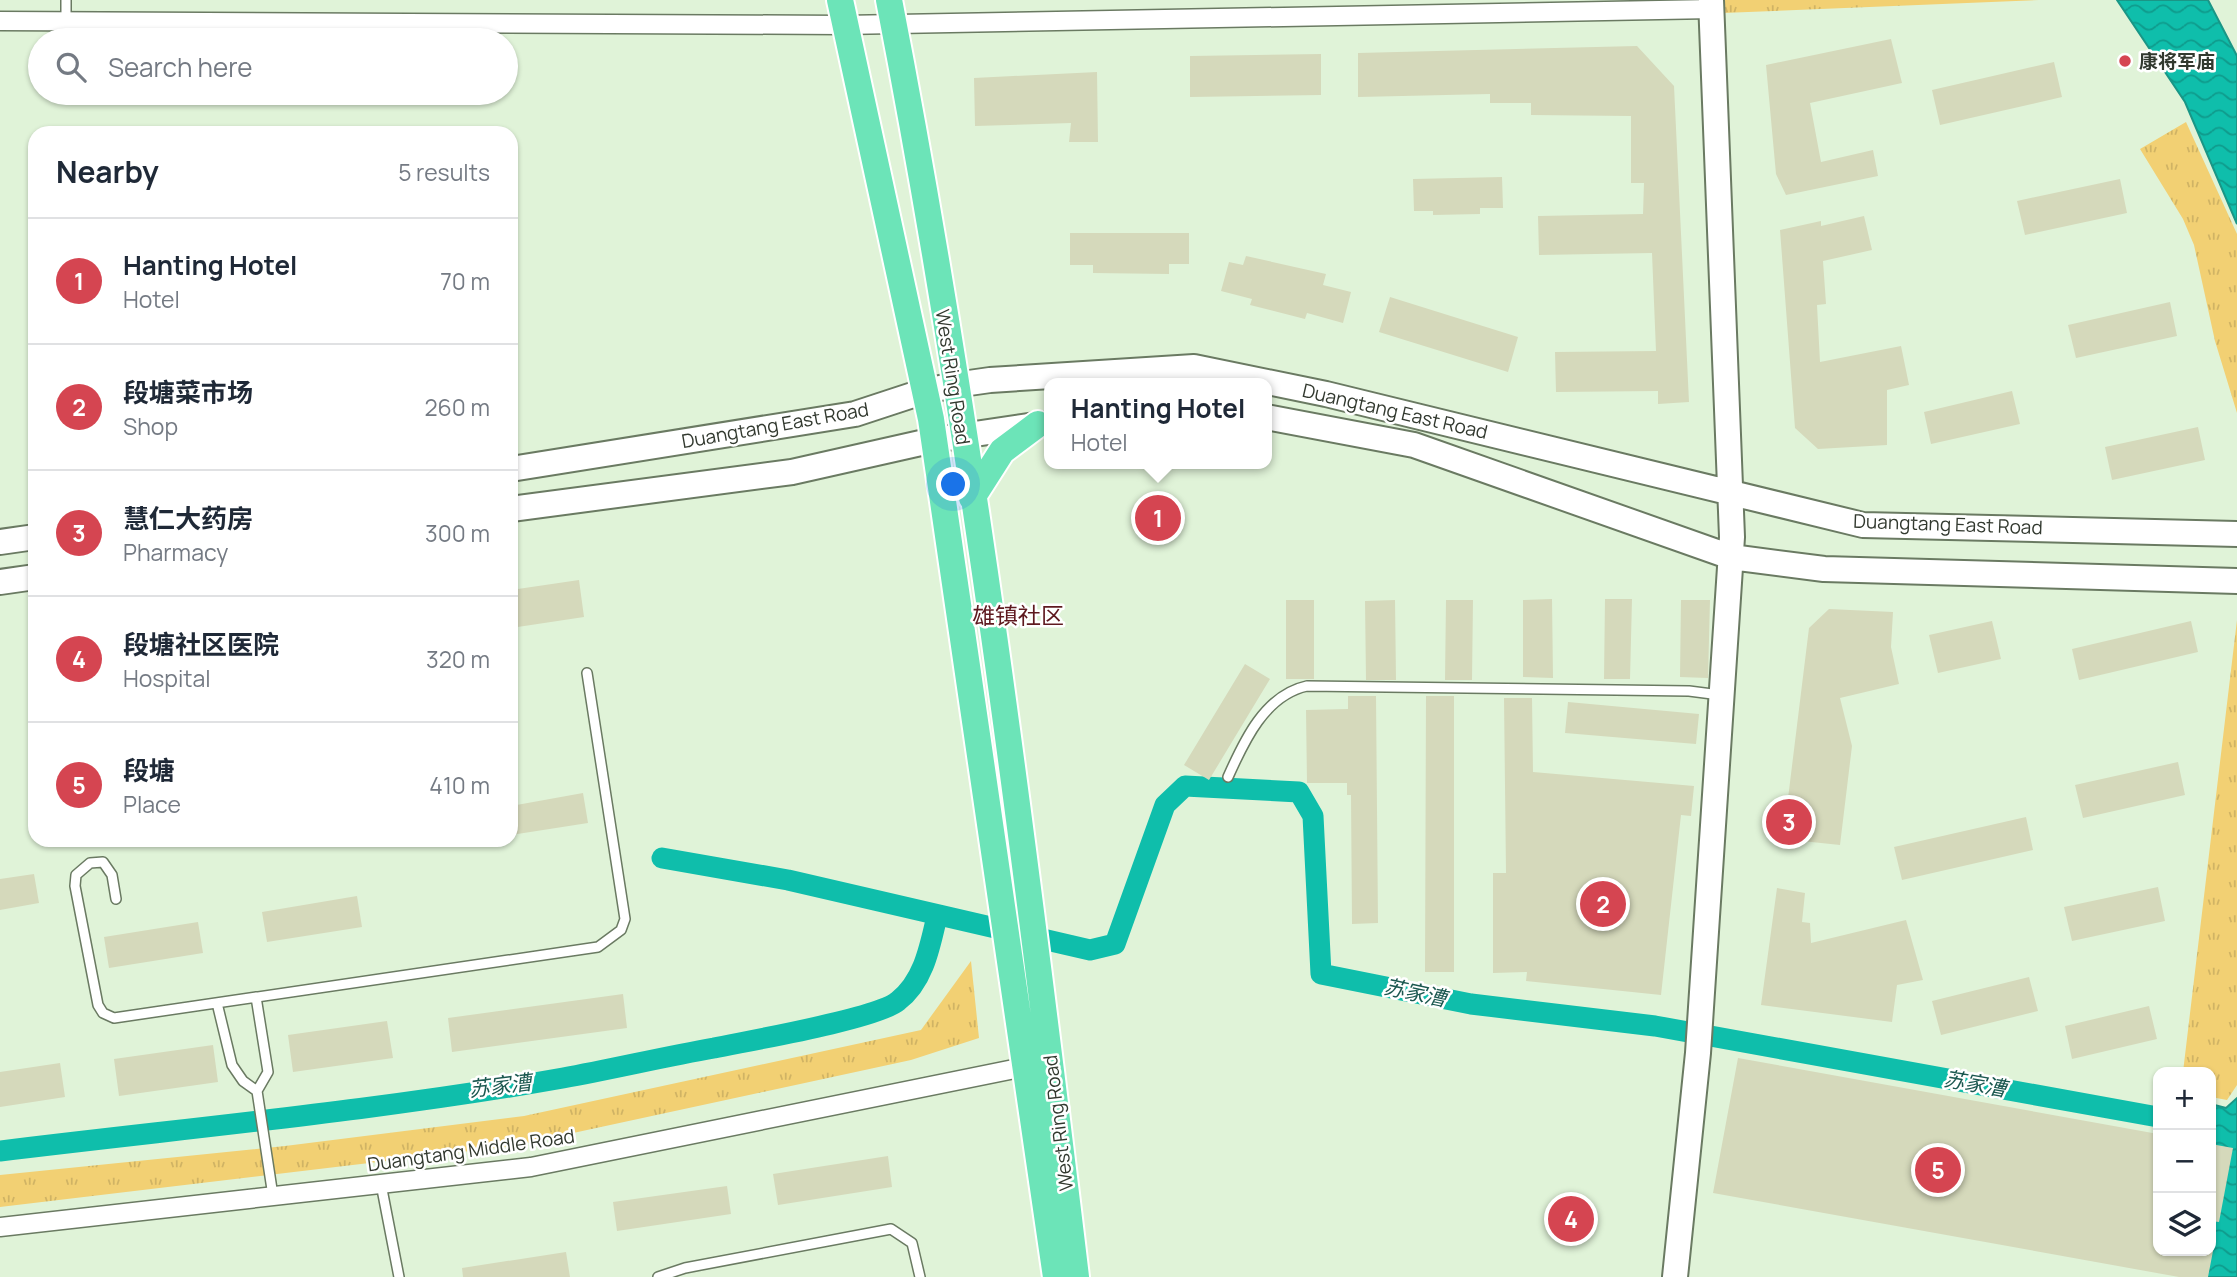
<!DOCTYPE html>
<meta charset="utf-8">
<style>
:root{--surface:#fff;--page:#f6f6f7;--text:#1f2937;--muted:#747a83;--line:#e0e1e3;--accent:#d54551}
body{margin:0;font-family:Manrope,"Noto Sans SC",sans-serif;background:var(--page);color:var(--text)}
.controls{position:absolute;right:21px;bottom:21px;display:grid;overflow:hidden;border-radius:14px;box-shadow:0 2px 5px #0004}
.controls button{width:63px;height:63px;display:grid;place-items:center;padding:0;border:0;border-bottom:2px solid var(--line);background:var(--surface);color:var(--text);font:35px sans-serif}
.you{position:absolute;left:954px;top:485px;width:24px;height:24px;margin:-18px;border:5px solid #fff;border-radius:50%;background:#1a73e8;box-shadow:0 0 0 10px #1a73e833}
.badge{display:grid;place-items:center;width:46px;height:46px;border-radius:50%;background:var(--accent);color:#fff;font-size:23px;font-weight:700}
.pin{position:absolute;translate:-50% -50%;border:4px solid #fff;box-shadow:0 2px 7px #0006}
.popup{position:absolute;left:1044px;top:378px;width:228px;height:91px;box-sizing:border-box;display:grid;place-content:center;border-radius:14px;background:var(--surface);filter:drop-shadow(0 2px 5px #0005);font-size:23px;white-space:nowrap;color:var(--muted)}
.popup b{font-size:26px;color:var(--text)}
.popup::after{content:'';position:absolute;left:50%;top:100%;margin-left:-14px;border:14px solid transparent;border-top-color:var(--surface)}
.list{margin:0;padding:0;list-style:none}
h2{display:flex;justify-content:space-between;align-items:center;height:91px;margin:0;padding:0 28px;font-size:30px}
h2 small{font-size:23px;font-weight:400;color:var(--muted)}
.list li{display:grid;grid-template-columns:46px 1fr auto;gap:21px;align-items:center;box-sizing:border-box;height:126px;padding:0 28px;border-top:2px solid var(--line)}
.list b{display:block;font-size:26px;white-space:nowrap}
.list p{margin:0;font-size:23px;white-space:nowrap;color:var(--muted)}
.list em{font-size:23px;font-style:normal;color:var(--muted)}
.icon{flex:none;width:38px;height:38px;fill:none;stroke:currentColor;stroke-width:2;stroke-linecap:round;stroke-linejoin:round}
.map{position:relative;flex:none;width:2237px;height:1277px;overflow:hidden}
.search{position:absolute;background:var(--surface);box-shadow:0 2px 5px #0004;left:28px;top:28px;width:490px;height:77px;display:flex;align-items:center;gap:18px;box-sizing:border-box;padding:0 24px;border-radius:38px;color:var(--muted);font-size:26px}
.panel{position:absolute;background:var(--surface);box-shadow:0 2px 5px #0004;left:28px;top:126px;width:490px;height:721px;border-radius:21px}
.map>svg:first-child{display:block}
.grass{fill:url(#grass-tufts)}
.water{fill:url(#water-waves);stroke:#1a9686;stroke-width:2}
.lines{fill:none;stroke-linecap:round;stroke-linejoin:round}
.canal{stroke:#0fbeab;stroke-width:21}
.building{fill:#d5d9bb}
.lane-casing{stroke:#6a7a62;stroke-width:12}
.street-casing{stroke:#6a7a62;stroke-width:21}
.secondary-casing{stroke:#6a7a62;stroke-width:28}
.primary-casing{stroke:#fff;stroke-width:30}
.lane{stroke:#fff;stroke-width:9}
.street{stroke:#fff;stroke-width:18}
.secondary{stroke:#fff;stroke-width:24}
.primary{stroke:#6ce4b8;stroke-width:26}
.poi-dot{fill:#d54551;stroke:#fff;stroke-width:2.5}
.labels{text-anchor:middle;stroke-width:5;stroke-linejoin:round;paint-order:stroke}
.poi-label{font-size:19px;font-weight:bold;fill:#32392f;stroke:#fff;text-anchor:start}
.street-label{font-size:19px;fill:#32392f;stroke:#fff}
.water-label{font-size:21px;font-style:italic;fill:#1b5850;stroke:#fff}
.quarter-label{font-size:23px;fill:#5e191f;stroke:#fff}
</style>
<div class="map">
<svg width="2237" height="1277" viewBox="0 0 2237 1277">
<defs>
<pattern id="grass-tufts" width="24" height="20" patternUnits="userSpaceOnUse" patternTransform="scale(1.75)"><rect width="24" height="20" fill="#f2d073"/><path d="M3 7l-1-3M5 7V3M7 7l1-3M15 17l-1-3M17 17v-4M19 17l1-3" fill="none" stroke="#d0b364"/></pattern>
<pattern id="water-waves" width="16" height="10" patternUnits="userSpaceOnUse" patternTransform="scale(1.75)"><rect width="16" height="10" fill="#0fbeab"/><path d="M0 5q4-4 8 0t8 0" fill="none" stroke="#0f9b8c"/></pattern>
</defs>
<rect width="100%" height="100%" fill="#e0f3d8"/>
<path class="grass" d="M1722 0H2039L1723 13Z
M2186 122 2237 234V413L2215 341 2194 245 2183 219 2140 149Z
M2237 620V1085L2227 1100 2211 1097V1072H2183Z
M971 961 979 1038 911 1060 513 1146 0 1207V1175L285 1146 524 1116 921 1030Z"/>
<path class="water" d="M2117 0H2208L2237 56V224L2185 102Z
M2237 1098V1277H2204L2207 1251H2211V1104L2226 1108Z"/>
<g class="lines">
<path class="canal" d="M662 858 788 880 1090 950 1115 944 1165 805 1185 786 1299 792 1313 816 1321 974 1471 1004 1655 1026 2158 1117
M0 1151C187 1128 377 1111 563 1078 613 1069 663 1057 714 1048 747 1041 877 1019 898 1001 924 981 930 946 937 916"/>
</g>
<path class="building" d="M1891 39 1902 83 1810 103 1821 162 1873 150 1878 176 1786 195 1776 174 1766 65Z
M1637 46 1674 86 1689 402 1658 404V391L1556 392 1555 352 1656 351 1652 253 1539 255 1538 216 1643 214 1644 183H1631V116L1531 115V103H1490V94L1358 97V53Z
M1321 54V95L1190 97V56Z
M2054 62 2062 97 1940 125 1932 90Z
M1097 72 1098 142H1069L1071 123 975 126 974 78Z
M1502 177 1503 208H1480V214L1433 215V211H1414L1413 179Z
M2120 179 2127 213 2025 235 2017 201Z
M1864 216 1872 250 1823 261 1826 304 1817 305 1820 362 1901 346 1909 385 1887 390V445L1818 449 1795 428 1780 230 1821 221V226Z
M1070 233H1189V264H1169V274L1093 273V265H1070Z
M1246 256 1326 274 1323 285 1351 292 1343 323 1307 313 1305 319 1250 305 1252 299 1221 291 1229 262 1243 265Z
M1390 297 1518 337 1508 372 1379 332Z
M2170 302 2177 336 2076 358 2068 325Z
M2012 391 2020 424 1931 444 1924 412Z
M2198 427 2205 460 2112 480 2105 447Z
M579 580 584 617 511 628V590Z
M1552 599 1553 678 1523 677V600Z
M1605 599H1632L1630 679H1604Z
M1286 600H1314V679H1286Z
M1395 600 1396 680H1366L1365 601Z
M1446 600H1473L1472 680H1445Z
M1681 600H1710L1708 678 1680 677Z
M1829 609 1893 612 1891 647 1899 684 1840 698 1852 746 1840 845 1783 839 1809 628Z
M1992 621 2001 659 1938 673 1929 635Z
M2191 621 2198 652 2079 680 2072 649Z
M1245 664 1270 679 1209 780 1184 765Z
M1348 696H1376L1378 923 1352 924 1351 795H1347V783H1307L1306 710 1348 709Z
M1426 696H1454V972H1425Z
M1504 698H1532L1533 772 1694 786 1691 816 1681 815 1661 995 1526 981 1527 972 1493 973V873H1506Z
M1568 702 1699 714 1696 744 1565 733Z
M2178 762 2185 795 2083 818 2075 785Z
M583 793 588 823 511 835V806Z
M2026 817 2033 850 1902 880 1894 847Z
M34 874 39 903 0 910V879Z
M2158 887 2165 921 2072 941 2064 907Z
M1777 888 1805 893 1802 922 1810 923 1811 943 1906 920 1923 980 1897 985 1892 1022 1761 1005Z
M357 896 362 927 267 942 262 912Z
M198 922 203 953 109 968 104 937Z
M2029 977 2038 1011 1941 1035 1932 1001Z
M623 994 627 1028 452 1052 448 1018Z
M2149 1006 2157 1039 2072 1059 2065 1026Z
M387 1021 393 1058 293 1072 288 1035Z
M213 1045 218 1082 119 1096 114 1059Z
M1738 1058 2158 1134V1251H2213L2208 1277H2179L1713 1193Z
M60 1063 65 1097 0 1107V1072Z
M2211 1144 2233 1148 2219 1222 2211 1221Z
M888 1156 892 1187 778 1205 773 1174Z
M727 1186 731 1214 617 1231 613 1202Z
M566 1252 570 1277H463L462 1268Z"/>
<g class="lines">
<g class="lane-casing">
<path id="lane" d="M66 23V0
M1228 777C1244 741 1265 695 1307 686L1689 691 1720 695
M116 899 112 875 103 862 90 863 76 875 75 886 98 1005 103 1013 114 1018 598 947 621 930 625 919 587 673
M256 997 268 1072 257 1091
M217 1003 232 1065 243 1081 257 1091 273 1196
M381 1184 399 1277
M658 1277 685 1268 891 1229 912 1243 920 1277"/>
</g>
<g class="street-casing">
<path id="street" d="M0 21 843 25 1713 9
M0 1227 531 1167 1024 1067"/>
</g>
<g class="secondary-casing">
<path id="secondary" d="M1266 417 1414 445 1731 557 1824 569 2237 581
M511 469 855 414 925 391 955 385 990 380 1194 367 1326 394 1863 525 2237 534
M511 509 792 472 934 440 1042 424
M0 542 35 537
M0 582 35 577
M1675 1277 1698 1053 1732 537 1711 0"/>
</g>
<g class="primary-casing">
<path id="primary" d="M840 0 931 419 1056 1277
M889 0C971 422 1025 850 1076 1277
M972 498 1002 451 1038 424"/>
</g>
<use href="#lane" class="lane"/>
<use href="#street" class="street"/>
<use href="#secondary" class="secondary"/>
<use href="#primary" class="primary"/>
</g>
<circle class="poi-dot" cx="2125" cy="61" r="7"/>
<g class="labels">
<g class="poi-label">
<text x="2139" y="68">康将军庙</text>
</g>
<g class="street-label">
<text transform="translate(953 377) rotate(81)" y="7">West Ring Road</text>
<text transform="translate(1395 411) rotate(13)" y="7">Duangtang East Road</text>
<text transform="translate(775 425) rotate(-10)" y="7">Duangtang East Road</text>
<text transform="translate(1948 524) rotate(2)" y="7">Duangtang East Road</text>
<text transform="translate(1058 1123) rotate(-97)" y="7">West Ring Road</text>
<text transform="translate(471 1150) rotate(-8)" y="7">Duangtang Middle Road</text>
</g>
<g class="water-label">
<text transform="translate(1415 993) rotate(12)" y="7">苏家漕</text>
<text transform="translate(1975 1084) rotate(10)" y="7">苏家漕</text>
<text transform="translate(500 1086) rotate(-7)" y="7">苏家漕</text>
</g>
<g class="quarter-label">
<text x="1018" y="624">雄镇社区</text>
</g>
</g>
</svg>
<div class="controls">
<button>+</button>
<button>−</button>
<button><svg class="icon" aria-label="layers" viewBox="0 0 24 24"><path d="M12 4l9 5-9 5-9-5zM3 14l9 5 9-5"/></svg></button>
</div>
<div class="you"></div>
<div class="pin badge" style="left:1158px;top:518px">1</div>
<div class="popup"><b>Hanting Hotel</b>Hotel</div>
<div class="pin badge" style="left:1603px;top:904px">2</div>
<div class="pin badge" style="left:1789px;top:822px">3</div>
<div class="pin badge" style="left:1571px;top:1219px">4</div>
<div class="pin badge" style="left:1938px;top:1170px">5</div>
<div class="search"><svg class="icon" aria-label="search" viewBox="0 0 24 24"><circle cx="10" cy="10" r="6"/><path d="M15 15l6 6"/></svg>Search here</div>
<section class="panel">
<h2>Nearby<small>5 results</small></h2>
<ul class="list">
<li><span class="badge">1</span><div><b>Hanting Hotel</b><p>Hotel</p></div><em>70 m</em></li>
<li><span class="badge">2</span><div><b>段塘菜市场</b><p>Shop</p></div><em>260 m</em></li>
<li><span class="badge">3</span><div><b>慧仁大药房</b><p>Pharmacy</p></div><em>300 m</em></li>
<li><span class="badge">4</span><div><b>段塘社区医院</b><p>Hospital</p></div><em>320 m</em></li>
<li><span class="badge">5</span><div><b>段塘</b><p>Place</p></div><em>410 m</em></li>
</ul>
</section>
</div>
